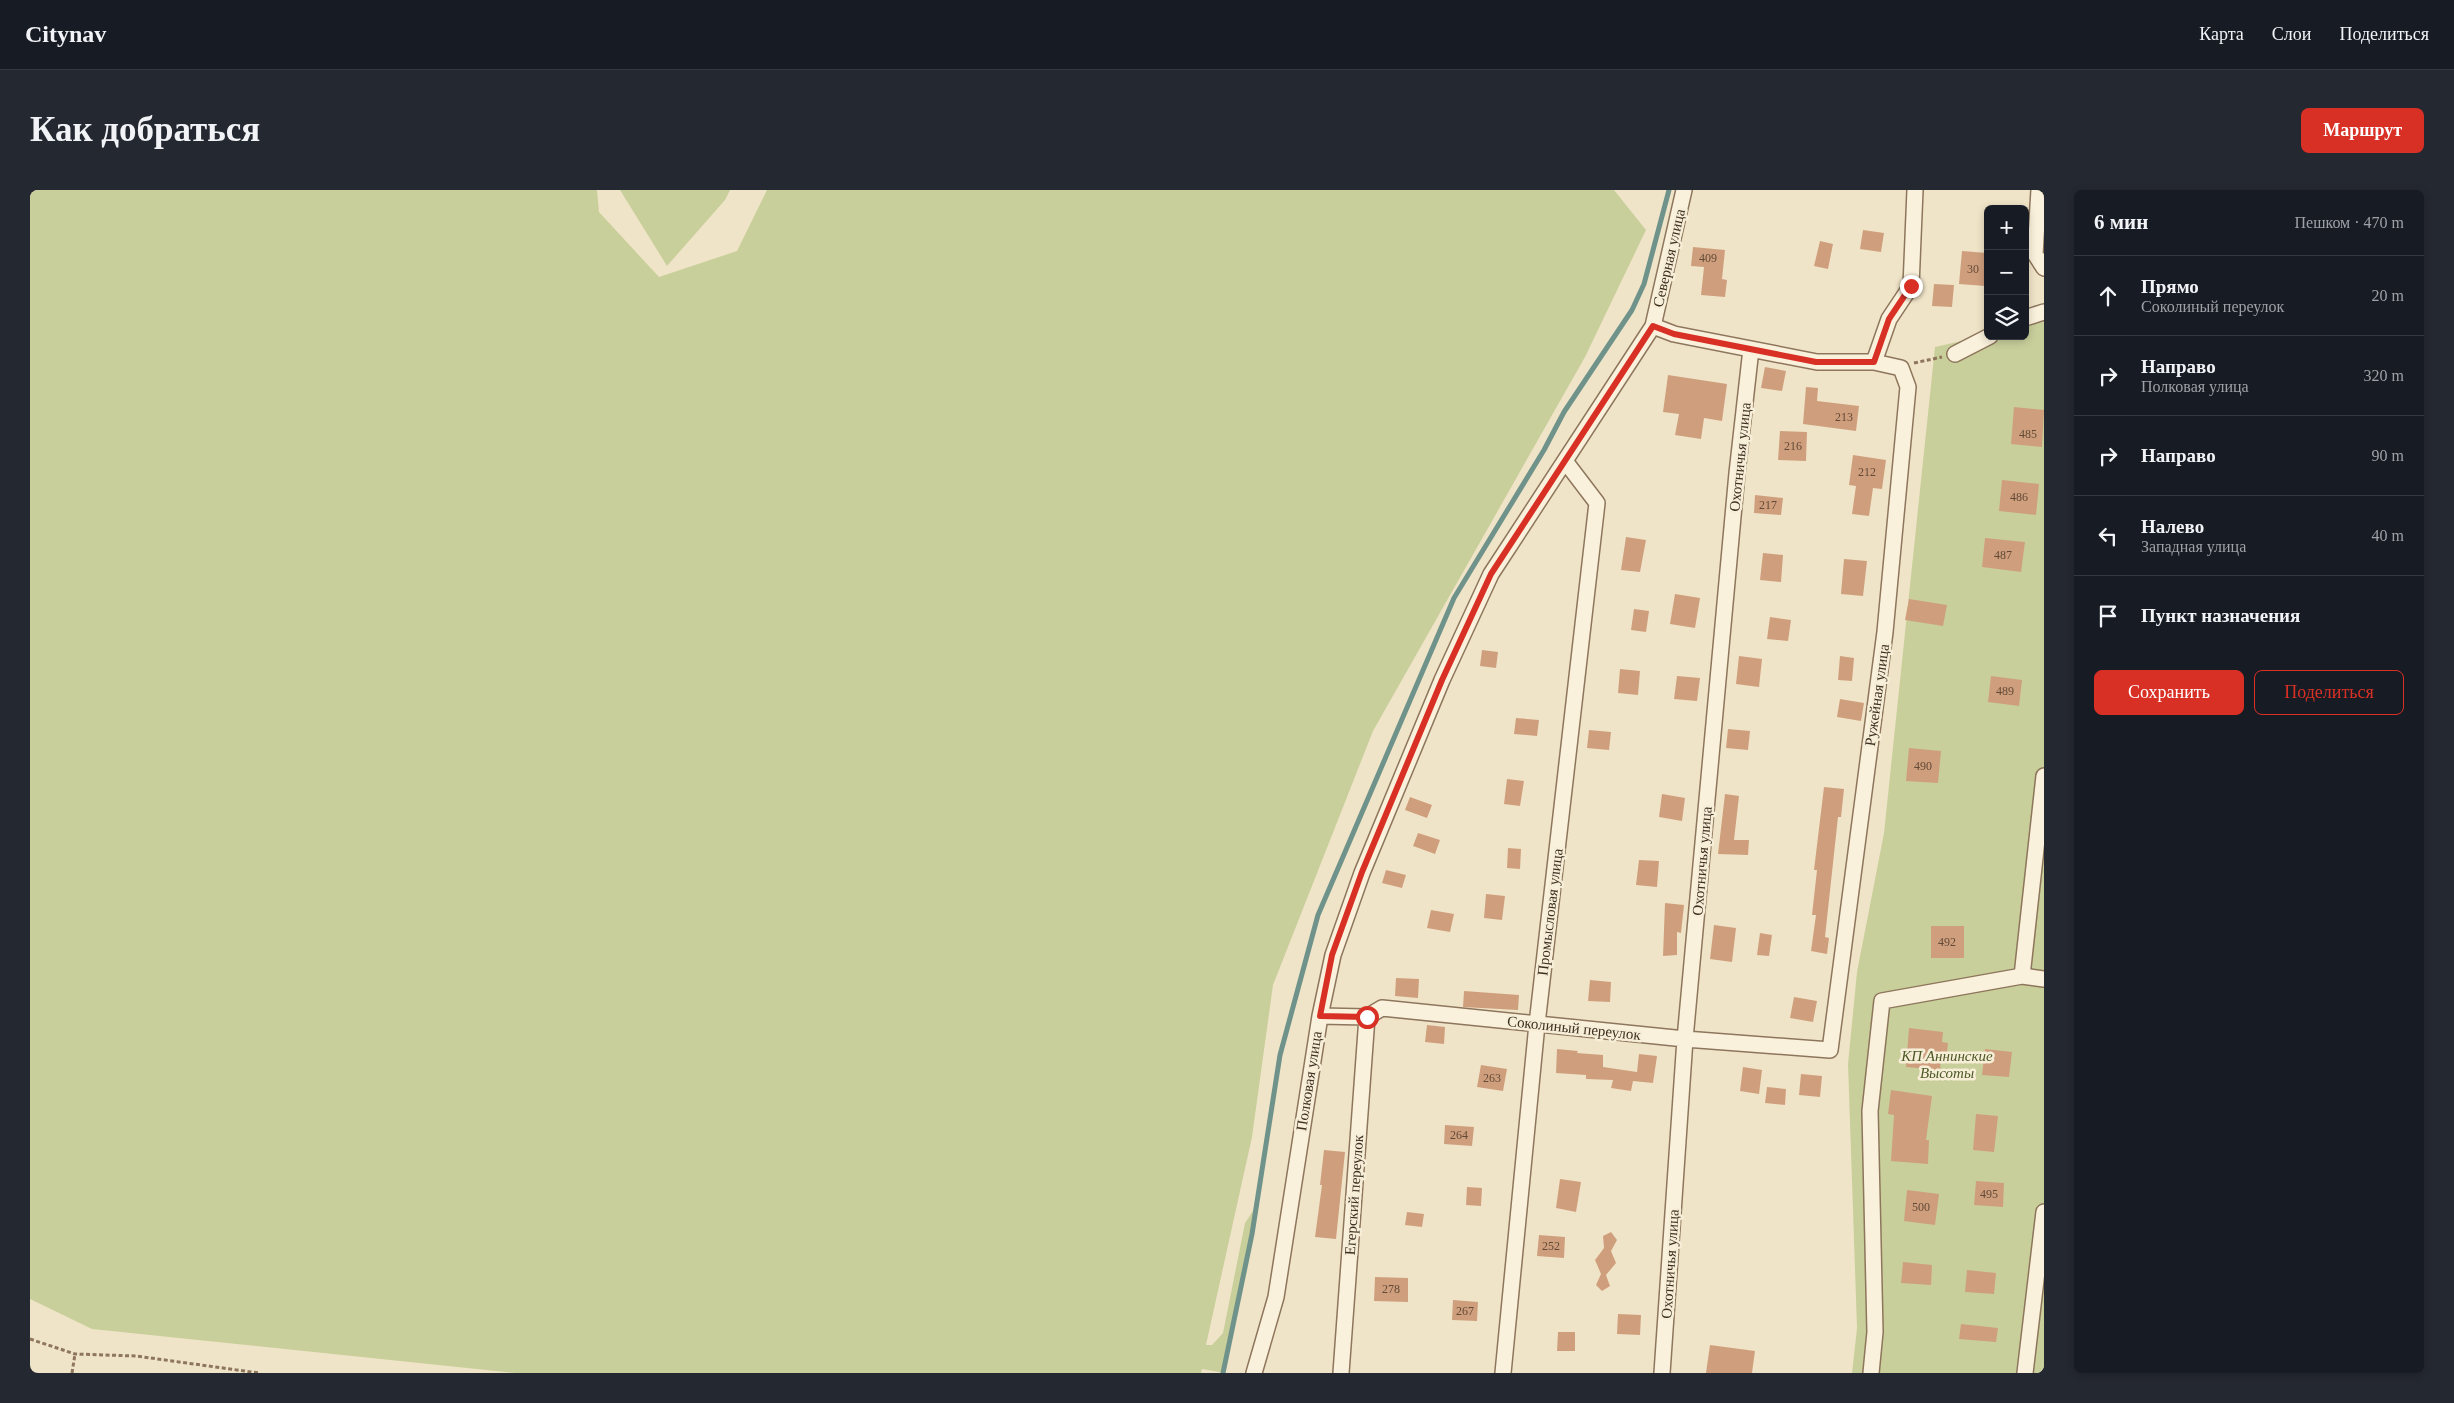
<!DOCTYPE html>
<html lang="ru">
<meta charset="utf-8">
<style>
:root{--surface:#171b24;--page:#242831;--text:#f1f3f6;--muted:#9ea1a6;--line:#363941;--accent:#d93025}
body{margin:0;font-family:Georgia,serif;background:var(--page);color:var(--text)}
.controls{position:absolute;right:15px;top:15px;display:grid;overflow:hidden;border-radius:8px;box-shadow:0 2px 8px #0003}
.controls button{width:45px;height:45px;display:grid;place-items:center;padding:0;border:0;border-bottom:1px solid var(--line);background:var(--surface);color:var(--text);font:25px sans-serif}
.stop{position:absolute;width:15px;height:15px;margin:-11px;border:4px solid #d93025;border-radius:50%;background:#fff}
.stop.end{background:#d93025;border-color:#fff;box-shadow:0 1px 5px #0008}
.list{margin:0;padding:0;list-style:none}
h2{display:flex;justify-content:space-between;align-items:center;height:65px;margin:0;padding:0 20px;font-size:21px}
h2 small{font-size:16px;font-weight:400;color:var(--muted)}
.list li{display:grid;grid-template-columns:32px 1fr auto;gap:15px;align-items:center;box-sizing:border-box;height:80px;padding:0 20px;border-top:1px solid var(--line)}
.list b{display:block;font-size:19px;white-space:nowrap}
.list p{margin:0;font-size:16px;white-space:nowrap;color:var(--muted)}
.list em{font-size:16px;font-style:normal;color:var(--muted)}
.actions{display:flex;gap:10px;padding:15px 20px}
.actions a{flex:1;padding:11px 0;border:1px solid var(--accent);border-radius:8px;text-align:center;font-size:18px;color:var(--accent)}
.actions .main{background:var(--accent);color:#fff}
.icon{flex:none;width:28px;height:28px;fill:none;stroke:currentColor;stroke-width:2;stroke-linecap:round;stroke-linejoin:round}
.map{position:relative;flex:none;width:2014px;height:1183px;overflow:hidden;border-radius:8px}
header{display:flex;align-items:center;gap:30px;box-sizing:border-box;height:70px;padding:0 25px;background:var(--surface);border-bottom:1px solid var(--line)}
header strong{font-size:24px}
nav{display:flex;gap:28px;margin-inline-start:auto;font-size:18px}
.intro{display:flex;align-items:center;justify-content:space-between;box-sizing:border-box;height:120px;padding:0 30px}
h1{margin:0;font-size:35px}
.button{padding:12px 22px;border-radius:8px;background:var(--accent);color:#fff;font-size:18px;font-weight:700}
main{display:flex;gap:30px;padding:0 30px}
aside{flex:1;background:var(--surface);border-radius:8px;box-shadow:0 2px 8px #0003}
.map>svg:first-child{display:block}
.green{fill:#c9cf9b}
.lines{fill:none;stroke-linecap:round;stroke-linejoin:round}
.stream{stroke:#6f938a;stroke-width:5}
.building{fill:#cf9f7d}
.street-casing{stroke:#8d765c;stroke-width:18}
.path{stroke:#8d765c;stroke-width:3;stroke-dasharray:4 2.5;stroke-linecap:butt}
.street{stroke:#faf1dc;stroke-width:15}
.route{stroke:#d93025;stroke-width:6}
.labels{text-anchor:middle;stroke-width:5;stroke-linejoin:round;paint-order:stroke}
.number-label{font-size:12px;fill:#624a37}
.street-label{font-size:15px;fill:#3d2e20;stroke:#f7eed8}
.park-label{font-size:15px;font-style:italic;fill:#4d5a26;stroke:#f7eed8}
</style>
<header>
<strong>Citynav</strong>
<nav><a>Карта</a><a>Слои</a><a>Поделиться</a></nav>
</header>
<div class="intro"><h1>Как добраться</h1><a class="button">Маршрут</a></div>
<main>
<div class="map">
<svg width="2014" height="1183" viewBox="0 0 2014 1183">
<rect width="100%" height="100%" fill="#f0e4c8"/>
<path class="green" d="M0 0H567L569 22 629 87 707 61 737 0H1584L1616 40 1555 167 1343 541 1243 795 1222 947 1176 1155H1182L1193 1143 1215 1033 1227 1015 1195 1183 1172 1179 1171 1183H486L62 1139 0 1109Z
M590 0H700L695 10 637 76Z
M2014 132V1183H1822L1827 1138 1818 874 1827 782 1854 643 1905 157 1958 145 1995 146V136Z"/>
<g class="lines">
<path class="stream" d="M1193 1183 1222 1044 1250 865 1288 725 1424 408 1514 260 1534 222 1602 120 1614 94 1639 0"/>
</g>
<path class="building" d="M1833 40 1854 43 1851 62 1830 59Z
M1790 51 1803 54 1798 79 1784 76Z
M1663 57 1695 60 1692 89 1697 90 1695 107 1671 105 1674 77 1661 76Z
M1932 61 1957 63 1955 96 1929 94Z
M1904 94 1924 95 1922 117 1902 116Z
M1735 177 1756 181 1752 201 1731 198Z
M1638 185 1697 194 1692 231 1674 228 1671 249 1645 245 1649 224 1633 222Z
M1776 197 1788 198 1787 211 1829 216 1826 241 1773 234Z
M1984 217 2014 220 2012 257 1981 254Z
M1750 241 1777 242 1776 271 1748 270Z
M1823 265 1856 270 1852 299 1843 298 1839 326 1822 324 1826 296 1819 295Z
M1972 290 2009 294 2006 325 1969 321Z
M1725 305 1753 308 1751 325 1724 323Z
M1596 347 1616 350 1610 382 1591 380Z
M1955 348 1995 352 1991 382 1952 377Z
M1733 363 1753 365 1751 392 1730 390Z
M1814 369 1837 371 1833 406 1811 404Z
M1645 404 1670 408 1665 438 1640 434Z
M1879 409 1917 415 1913 436 1875 430Z
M1604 419 1619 421 1616 442 1601 440Z
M1740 427 1761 430 1758 451 1737 449Z
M1452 460 1468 462 1466 478 1450 476Z
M1709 466 1732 469 1729 497 1706 494Z
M1810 466 1824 468 1822 491 1808 490Z
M1590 479 1610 481 1608 505 1588 503Z
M1647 486 1670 488 1667 511 1644 509Z
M1961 486 1992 490 1989 516 1958 512Z
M1810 509 1834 513 1831 531 1807 527Z
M1486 528 1509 530 1507 546 1484 544Z
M1698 539 1720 541 1718 560 1696 558Z
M1559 540 1581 542 1579 560 1557 558Z
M1879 558 1911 561 1908 593 1876 591Z
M1477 589 1494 591 1490 616 1474 614Z
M1794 597 1814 599 1811 627H1808L1795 747 1799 748 1797 764 1781 761 1786 725H1782L1787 680H1784Z
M1632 604 1655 608 1652 631 1629 627Z
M1695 604 1709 606 1704 650H1719L1718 665 1688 664Z
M1380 607 1402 615 1397 628 1375 620Z
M1388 643 1410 650 1405 664 1383 656Z
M1478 658 1491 659 1490 679 1477 678Z
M1609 670 1629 671 1627 697 1606 695Z
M1356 680 1376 685 1372 698 1352 693Z
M1456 704 1475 706 1472 730 1454 728Z
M1635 713 1654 715 1651 743 1647 742V765L1633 766Z
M1401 720 1424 724 1420 742 1397 738Z
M1684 735 1706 738 1702 772 1680 769Z
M1901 736H1934V768H1901Z
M1730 743 1742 745 1739 766 1727 765Z
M1366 788 1389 789 1388 808 1365 806Z
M1560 790 1581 792 1580 812 1558 811Z
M1434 801 1489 805 1488 820 1433 817Z
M1764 807 1787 811 1783 832 1760 828Z
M1397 835 1415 837 1414 854 1395 852Z
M1879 838 1913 842 1912 852 1918 853 1916 870H1911L1910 880 1876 877Z
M1527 859 1548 861 1547 863 1573 865V877L1607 882 1609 864 1627 866 1623 893 1603 891 1601 901 1581 898 1583 890 1556 889V885L1526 883Z
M1955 859 1982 862 1979 887 1952 885Z
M1451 875 1477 879 1473 901 1447 897Z
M1713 877 1732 880 1729 904 1710 901Z
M1771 884 1792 886 1790 907 1769 905Z
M1737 897 1756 899 1755 915 1735 913Z
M1861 900 1902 906 1896 950H1899L1898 974 1861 971 1864 925 1858 924Z
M1946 924 1968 926 1964 962 1943 960Z
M1415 935 1444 937 1442 956 1414 954Z
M1294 960 1315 962 1306 1049 1285 1047 1292 995H1290Z
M1530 989 1551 992 1546 1022 1526 1018Z
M1946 991 1974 993 1973 1017 1944 1015Z
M1437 997 1452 998 1451 1016 1436 1015Z
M1877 1000 1909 1004 1905 1035 1874 1031Z
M1377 1022 1394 1024 1392 1037 1375 1035Z
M1581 1042 1587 1050 1581 1061 1586 1073 1576 1085 1580 1096 1572 1101 1566 1095 1571 1084 1565 1070 1574 1058 1573 1046Z
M1509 1045 1535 1047 1534 1068 1507 1066Z
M1873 1072 1902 1075 1901 1095 1871 1093Z
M1937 1080 1966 1083 1964 1104 1935 1102Z
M1345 1087 1378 1088V1112L1344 1111Z
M1423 1110 1448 1112 1447 1131 1422 1130Z
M1588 1124 1611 1125 1610 1145 1587 1144Z
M1931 1134 1968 1138 1966 1152 1929 1149Z
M1528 1142H1545V1161H1527Z
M1680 1155 1725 1161 1722 1183H1676Z"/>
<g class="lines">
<g class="street-casing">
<path id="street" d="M2009 0 2005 64 2014 78
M1995 128 2014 122
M1925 164 1960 146
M1844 172 1859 129 1881 96 1885 0
M2014 586 1992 786 2014 789
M1290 826 1337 827 1352 818 1655 849 1800 860 1855 442 1878 197 1871 178 1844 172H1787L1644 144 1623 136
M1224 1183 1246 1107 1290 826 1303 765 1332 683 1412 490 1461 384 1623 136 1654 0
M1311 1183 1337 827
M1473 1183 1507 834 1567 313 1535 271
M1632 1183 1655 849 1707 283 1721 159
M1841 1183 1845 1142 1840 921 1852 811 1992 786
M1995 1183 2014 1022"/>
</g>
<path class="path" d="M1884 173 1912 167
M0 1149 45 1164 106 1166 229 1183
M42 1183 45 1164"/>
<use href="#street" class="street"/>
</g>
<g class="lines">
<path class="route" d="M1337 827 1290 826 1302 765 1332 682 1412 490 1461 384 1623 136 1644 144 1786 172H1844L1859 129 1881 96"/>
</g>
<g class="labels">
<g class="number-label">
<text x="1678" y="72">409</text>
<text x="1943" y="83">30</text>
<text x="1814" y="231">213</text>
<text x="1998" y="248">485</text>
<text x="1763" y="260">216</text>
<text x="1837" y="286">212</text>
<text x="1989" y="311">486</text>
<text x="1738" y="319">217</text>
<text x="1973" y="369">487</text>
<text x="1975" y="505">489</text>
<text x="1893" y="580">490</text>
<text x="1917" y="756">492</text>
<text x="1462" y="892">263</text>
<text x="1429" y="949">264</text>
<text x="1959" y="1008">495</text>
<text x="1891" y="1021">500</text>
<text x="1521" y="1060">252</text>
<text x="1361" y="1103">278</text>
<text x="1435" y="1125">267</text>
</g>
<g class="street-label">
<text transform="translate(1639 68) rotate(-77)" y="5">Северная улица</text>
<text transform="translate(1710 267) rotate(-84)" y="5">Охотничья улица</text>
<text transform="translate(1847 505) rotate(-82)" y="5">Ружейная улица</text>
<text transform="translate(1672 671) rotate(-85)" y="5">Охотничья улица</text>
<text transform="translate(1520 722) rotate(-83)" y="5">Промысловая улица</text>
<text transform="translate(1544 838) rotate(6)" y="5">Соколиный переулок</text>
<text transform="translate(1279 891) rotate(-81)" y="5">Полковая улица</text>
<text transform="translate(1324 1005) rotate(-86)" y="5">Егерский переулок</text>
<text transform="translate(1640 1074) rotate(-86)" y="5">Охотничья улица</text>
</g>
<g class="park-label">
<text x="1917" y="871">КП Аннинские<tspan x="1917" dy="17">Высоты</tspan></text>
</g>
</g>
</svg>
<div class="controls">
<button>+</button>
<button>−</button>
<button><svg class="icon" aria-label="layers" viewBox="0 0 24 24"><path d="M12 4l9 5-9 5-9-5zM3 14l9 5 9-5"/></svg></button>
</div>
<div class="stop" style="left:1337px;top:827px"></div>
<div class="stop end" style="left:1881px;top:96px"></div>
</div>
<aside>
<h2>6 мин<small>Пешком · 470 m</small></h2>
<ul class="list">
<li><svg class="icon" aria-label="ahead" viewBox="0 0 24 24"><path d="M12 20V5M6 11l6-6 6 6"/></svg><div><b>Прямо</b><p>Соколиный переулок</p></div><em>20 m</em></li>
<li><svg class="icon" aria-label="right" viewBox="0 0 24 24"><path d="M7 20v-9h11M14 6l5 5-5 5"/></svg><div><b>Направо</b><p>Полковая улица</p></div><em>320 m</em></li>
<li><svg class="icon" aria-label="right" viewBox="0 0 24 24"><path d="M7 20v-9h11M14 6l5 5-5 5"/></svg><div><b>Направо</b></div><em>90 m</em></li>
<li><svg class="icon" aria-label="left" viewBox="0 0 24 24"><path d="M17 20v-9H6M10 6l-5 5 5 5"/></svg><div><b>Налево</b><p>Западная улица</p></div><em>40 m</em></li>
<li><svg class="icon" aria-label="arrive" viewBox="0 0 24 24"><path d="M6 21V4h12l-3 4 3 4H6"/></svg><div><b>Пункт назначения</b></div></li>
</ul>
<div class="actions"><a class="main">Сохранить</a><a>Поделиться</a></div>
</aside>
</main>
